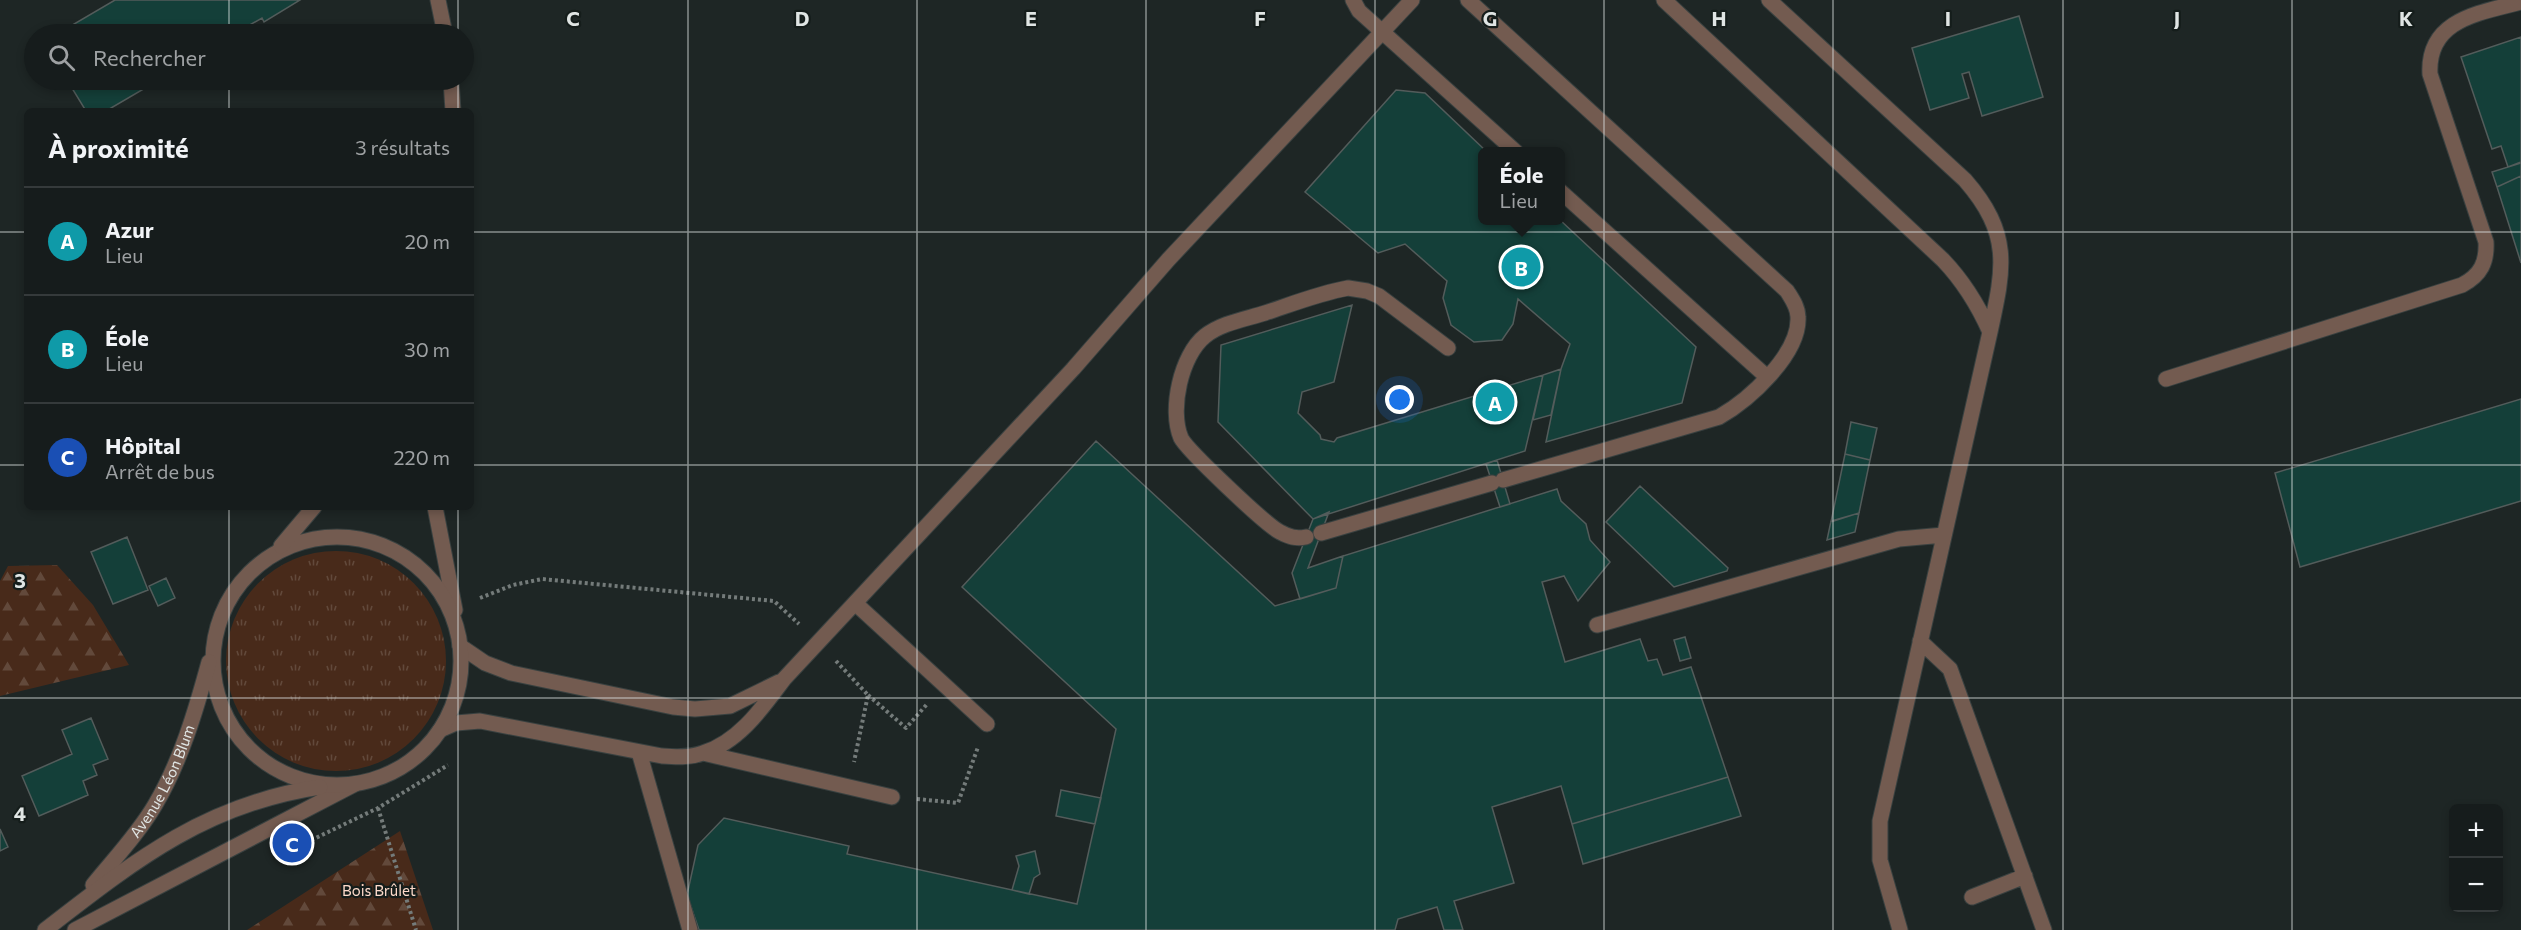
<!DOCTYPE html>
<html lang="fr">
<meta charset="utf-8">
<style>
:root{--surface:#161c1c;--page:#232929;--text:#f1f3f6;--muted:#9ea1a3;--line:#353a3b;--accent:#f0a27a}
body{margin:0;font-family:Commissioner,sans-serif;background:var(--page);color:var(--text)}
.controls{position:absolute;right:18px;bottom:18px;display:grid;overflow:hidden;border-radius:9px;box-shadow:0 3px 9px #0003}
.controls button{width:54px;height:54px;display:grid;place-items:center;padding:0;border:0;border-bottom:2px solid var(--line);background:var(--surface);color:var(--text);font:30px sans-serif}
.you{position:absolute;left:1400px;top:400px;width:21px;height:21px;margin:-15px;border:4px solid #fff;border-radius:50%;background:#1a73e8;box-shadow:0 0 0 9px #1a73e833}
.badge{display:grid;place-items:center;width:39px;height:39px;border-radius:50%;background:var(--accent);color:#fff;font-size:20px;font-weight:700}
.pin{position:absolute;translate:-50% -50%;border:3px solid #fff;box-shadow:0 2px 6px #0006}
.popup{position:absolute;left:1478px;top:147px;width:87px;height:78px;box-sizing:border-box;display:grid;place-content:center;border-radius:9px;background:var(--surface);filter:drop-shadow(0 2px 4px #0005);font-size:20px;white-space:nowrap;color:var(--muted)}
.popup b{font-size:22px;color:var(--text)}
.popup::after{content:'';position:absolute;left:50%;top:100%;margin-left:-12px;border:12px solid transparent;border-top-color:var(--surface)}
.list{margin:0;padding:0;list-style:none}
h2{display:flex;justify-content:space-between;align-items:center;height:78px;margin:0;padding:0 24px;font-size:26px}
h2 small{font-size:20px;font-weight:400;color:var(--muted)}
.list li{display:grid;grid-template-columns:39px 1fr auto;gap:18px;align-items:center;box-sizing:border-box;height:108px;padding:0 24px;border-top:2px solid var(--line)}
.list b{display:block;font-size:22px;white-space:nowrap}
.list p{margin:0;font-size:20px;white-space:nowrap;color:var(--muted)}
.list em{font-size:20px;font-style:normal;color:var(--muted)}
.icon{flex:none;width:33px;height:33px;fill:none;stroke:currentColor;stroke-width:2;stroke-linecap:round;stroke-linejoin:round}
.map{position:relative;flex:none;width:2521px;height:930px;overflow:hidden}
.search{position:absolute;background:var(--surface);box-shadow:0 3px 9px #0003;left:24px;top:24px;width:450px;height:66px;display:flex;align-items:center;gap:15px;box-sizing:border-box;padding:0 21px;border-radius:33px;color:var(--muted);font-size:22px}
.panel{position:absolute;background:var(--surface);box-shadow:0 3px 9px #0003;left:24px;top:108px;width:450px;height:402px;border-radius:9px}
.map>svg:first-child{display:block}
.grass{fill:url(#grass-tufts)}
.forest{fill:url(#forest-firs)}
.building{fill:#143f39;stroke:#535c5b;stroke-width:1.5}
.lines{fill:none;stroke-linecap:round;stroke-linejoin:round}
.lane-casing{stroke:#394140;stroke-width:17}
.street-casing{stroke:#394140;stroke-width:17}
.path{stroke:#747b7a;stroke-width:4;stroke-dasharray:3 3;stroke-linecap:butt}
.lane{stroke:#735b50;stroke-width:15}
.street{stroke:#735b50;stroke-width:15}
.grid{fill:none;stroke:#e0e5e4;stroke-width:1.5;stroke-opacity:0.55}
.labels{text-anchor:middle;stroke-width:4.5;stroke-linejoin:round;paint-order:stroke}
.street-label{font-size:15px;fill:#e0e5e4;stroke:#151d1b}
.park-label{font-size:15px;fill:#fddaca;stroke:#151d1b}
.grid-label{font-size:20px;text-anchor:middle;font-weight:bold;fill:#e0e5e4;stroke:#151d1b;stroke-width:4.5;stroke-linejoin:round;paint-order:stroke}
</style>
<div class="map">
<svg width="2521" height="930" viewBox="0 0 2521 930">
<defs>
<pattern id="grass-tufts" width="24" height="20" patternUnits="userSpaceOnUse" patternTransform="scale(1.5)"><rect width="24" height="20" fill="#482a1a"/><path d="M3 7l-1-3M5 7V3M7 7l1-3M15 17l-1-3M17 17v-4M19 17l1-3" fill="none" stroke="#62493b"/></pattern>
<pattern id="forest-firs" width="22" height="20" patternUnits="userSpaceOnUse" patternTransform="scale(1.5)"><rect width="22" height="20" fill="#482a1a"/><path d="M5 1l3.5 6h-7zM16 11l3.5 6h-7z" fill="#62493b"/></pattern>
</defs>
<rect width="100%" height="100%" fill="#1e2625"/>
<path class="grass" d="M226 661a110 110 0 1 1 220 0a110 110 0 1 1-220 0Z"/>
<path class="forest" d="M57 565 93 605 129 665 0 696V581L8 566Z
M400 831 433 930H247Z"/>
<path class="building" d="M115 0H300L264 22 262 18 234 34H57Z
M2019 16 2043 97 1982 116 1969 72 1962 74 1969 98 1930 110 1912 48Z
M2521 37V162L2508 167 2501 146 2492 149 2461 57Z
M67 80H159L106 111H86Z
M1396 90 1425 93 1487 152H1482V220H1560L1696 347 1682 403 1546 442 1561 369 1570 344 1518 299 1513 324 1502 340 1474 342 1451 325 1443 298 1447 281 1405 244 1378 253 1305 192Z
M2521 163V176L2497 187 2492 172Z
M2521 176V263L2497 187Z
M1352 305 1334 382 1302 392 1298 413 1320 435 1321 439 1334 442 1337 438 1543 375 1525 451 1313 519 1218 422 1221 345Z
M1561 369 1551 415 1533 420 1543 375Z
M2521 399V501L2300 567 2275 473Z
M1851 422 1877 428 1870 460 1845 454Z
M1096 441 1275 606 1336 588 1343 556 1557 489 1561 501 1586 524 1590 540 1610 562 1578 601 1564 576 1542 582 1565 662 1640 639 1648 661 1657 659 1663 675 1691 667 1728 777 1572 824 1561 786 1492 807 1514 883 1454 901 1463 930H1444L1437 907 1398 919 1395 930H699L687 895 698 845 724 818 849 846 847 854 1077 904 1116 729 962 587Z
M1845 454 1870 460 1859 513 1831 522Z
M1497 460 1510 504 1500 507 1486 464Z
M1640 486 1728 568 1727 571 1674 587 1606 522Z
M1329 512 1308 568 1343 556 1336 588 1300 599 1292 573 1313 519Z
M1859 513 1855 532 1827 540 1831 521Z
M127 537 148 590 113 604 91 552Z
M166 578 175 598 158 606 149 586Z
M1685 637 1691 658 1680 661 1674 640Z
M91 718 108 759 93 765 97 775 83 781 88 795 39 816 22 776 72 754 62 730Z
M1728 777 1741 816 1583 864 1572 824Z
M1061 790 1101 798 1095 824 1056 816Z
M0 829 8 847 0 851Z
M1035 851 1040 874 1034 878 1029 894 1012 890 1019 866 1016 856Z"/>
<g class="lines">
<g class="lane-casing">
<path id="lane" d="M1353 0 1359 11 1516 152
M1468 0 1787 291C1792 299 1798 307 1798 317 1800 354 1749 400 1719 417L1503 480
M1664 0 1943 260C1964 282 1978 305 1990 332
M1769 0 1965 180C2012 234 2004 268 1990 332L1880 821V860L1900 930
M1560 191 1767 377
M2166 379 2462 285C2481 275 2487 262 2486 242L2430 74C2427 19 2480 13 2521 2
M1321 533 1492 483
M1306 537C1296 539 1289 537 1280 532 1266 525 1187 450 1181 438 1169 410 1181 355 1205 336 1221 323 1246 319 1265 313 1292 304 1320 293 1348 288L1367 291 1379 296 1448 348
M855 603 987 724
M1597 625 1899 539 1944 535
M1920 641 1950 669 2044 930
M460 646 485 663 511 673 673 707 695 709 730 706 779 682
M440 730 456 723 480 721 662 756C675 757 690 758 703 753 739 742 763 707 784 679L1073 369 1168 260 1412 0
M639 752 690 930
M703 753 892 797
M1972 897 2025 876
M75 930 355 784"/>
</g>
<g class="street-casing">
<g id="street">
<path d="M438 0 445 34"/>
<path d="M451 80 453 111"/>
<path d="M435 507 455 610"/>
<circle cx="337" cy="661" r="124"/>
<path d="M281 546 314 507"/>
<path id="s1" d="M93 885C114 859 138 834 155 805 181 761 196 710 209 662"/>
<path d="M45 930C133 862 205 804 320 787"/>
</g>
</g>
<path class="path" d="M480 598 513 585 542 579 774 601 799 624
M836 661 868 695 854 762
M868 695 906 728 928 703
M917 799 958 803 978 747
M378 808 416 930
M295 848 378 808 448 765"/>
<use href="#lane" class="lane"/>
<use href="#street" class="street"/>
</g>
<path class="grid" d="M229 0V34M458 0V34M688 0V930M917 0V930M1146 0V930M1375 0V930M1604 0V930M1833 0V930M2063 0V930M2292 0V930M229 80V111M458 80V111M0 232H27M471 232H2521M0 465H27M471 465H2521M229 507V930M458 507V930M0 698H2521"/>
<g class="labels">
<g class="street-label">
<text dy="5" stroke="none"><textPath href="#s1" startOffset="126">Avenue Léon Blum</textPath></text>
</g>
<g class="park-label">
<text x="379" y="896">Bois Brûlet</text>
</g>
</g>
<g class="grid-label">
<text x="573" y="26">C</text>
<text x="802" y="26">D</text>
<text x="1031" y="26">E</text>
<text x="1260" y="26">F</text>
<text x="1490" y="26">G</text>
<text x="1719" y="26">H</text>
<text x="1948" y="26">I</text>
<text x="2177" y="26">J</text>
<text x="2406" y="26">K</text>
<text x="20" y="588">3</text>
<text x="20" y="821">4</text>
</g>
</svg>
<div class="controls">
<button>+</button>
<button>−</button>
</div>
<div class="you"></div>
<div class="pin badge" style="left:1495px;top:402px;background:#0f9aa8">A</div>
<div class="pin badge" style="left:1521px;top:267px;background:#0f9aa8">B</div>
<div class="popup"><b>Éole</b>Lieu</div>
<div class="pin badge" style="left:292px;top:843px;background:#1a4fb4">C</div>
<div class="search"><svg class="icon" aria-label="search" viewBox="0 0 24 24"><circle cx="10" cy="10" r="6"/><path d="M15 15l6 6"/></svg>Rechercher</div>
<section class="panel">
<h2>À proximité<small>3 résultats</small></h2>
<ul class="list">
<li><span class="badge" style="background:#0f9aa8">A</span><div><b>Azur</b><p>Lieu</p></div><em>20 m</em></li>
<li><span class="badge" style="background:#0f9aa8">B</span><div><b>Éole</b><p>Lieu</p></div><em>30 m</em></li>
<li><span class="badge" style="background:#1a4fb4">C</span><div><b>Hôpital</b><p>Arrêt de bus</p></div><em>220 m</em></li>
</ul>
</section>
</div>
